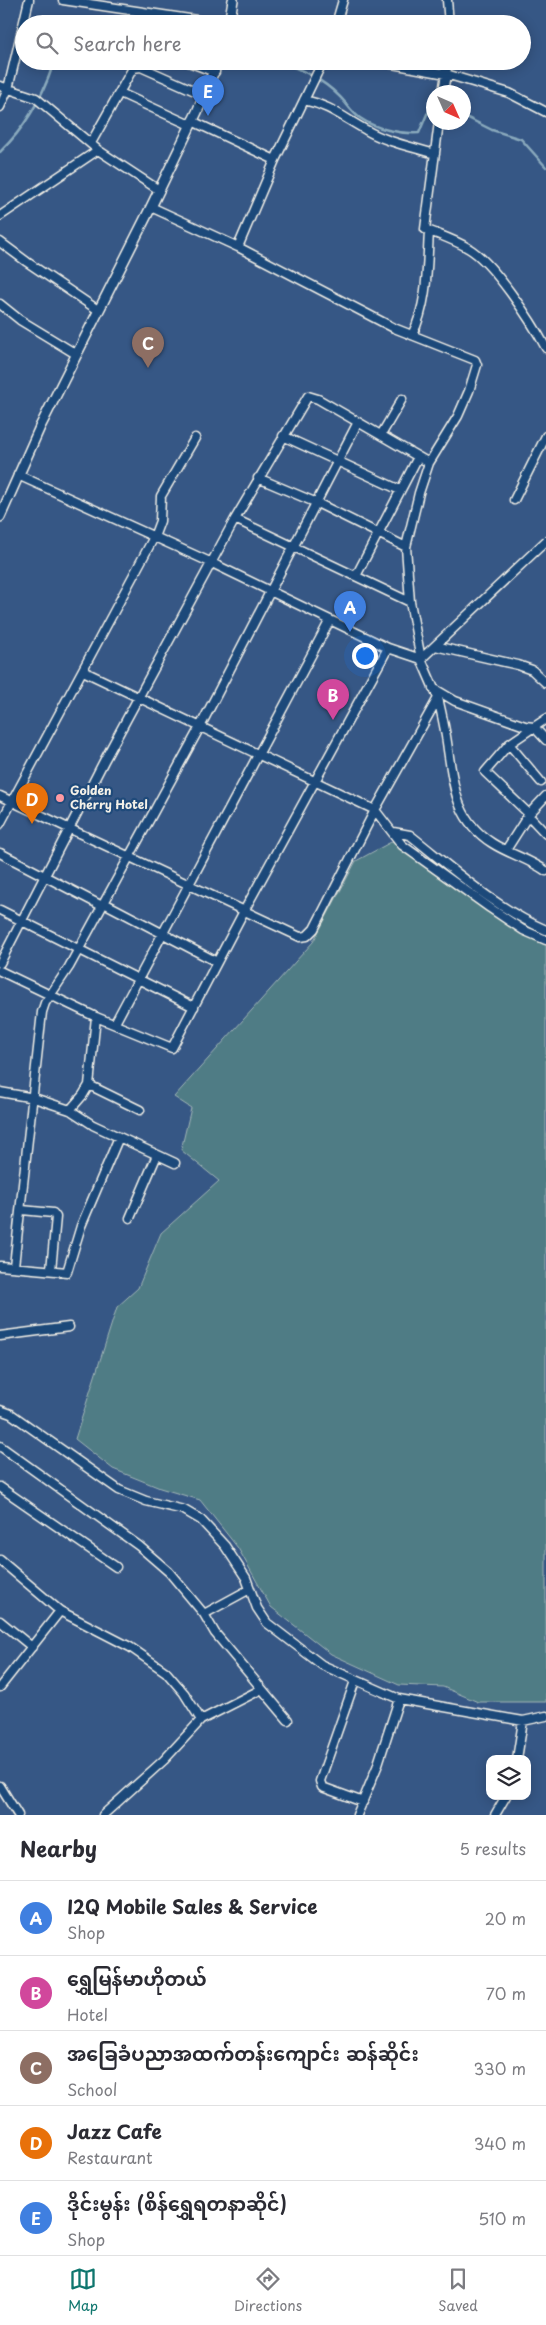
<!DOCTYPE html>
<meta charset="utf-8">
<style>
:root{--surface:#fff;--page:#f7f7f7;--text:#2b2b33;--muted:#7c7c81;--line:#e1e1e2;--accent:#0f766e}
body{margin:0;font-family:"Playpen Sans","Noto Sans Myanmar",sans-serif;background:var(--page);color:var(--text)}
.controls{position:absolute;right:15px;bottom:15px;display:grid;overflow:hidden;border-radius:10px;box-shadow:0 2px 12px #0003}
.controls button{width:45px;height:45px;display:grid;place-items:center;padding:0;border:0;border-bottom:1px solid var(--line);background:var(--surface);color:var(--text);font:25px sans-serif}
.compass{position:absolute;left:426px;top:85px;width:45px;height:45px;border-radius:50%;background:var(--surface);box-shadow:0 2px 12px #0003;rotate:135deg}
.you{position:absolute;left:364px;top:655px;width:18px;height:18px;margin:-12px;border:4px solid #fff;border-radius:50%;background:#1a73e8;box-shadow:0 0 0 8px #1a73e833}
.badge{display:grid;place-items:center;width:32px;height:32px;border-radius:50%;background:var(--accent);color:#fff;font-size:16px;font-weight:700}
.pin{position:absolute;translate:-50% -41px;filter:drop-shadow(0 1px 2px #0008)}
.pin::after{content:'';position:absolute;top:26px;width:18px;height:15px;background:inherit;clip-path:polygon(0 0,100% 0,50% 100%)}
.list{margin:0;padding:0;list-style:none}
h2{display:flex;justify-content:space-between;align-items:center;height:65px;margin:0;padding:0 20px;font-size:21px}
h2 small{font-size:16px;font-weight:400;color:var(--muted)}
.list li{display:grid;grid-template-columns:32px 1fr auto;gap:15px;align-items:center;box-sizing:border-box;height:75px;padding:0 20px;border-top:1px solid var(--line)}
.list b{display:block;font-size:19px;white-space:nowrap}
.list p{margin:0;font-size:16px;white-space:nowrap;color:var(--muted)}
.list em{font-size:16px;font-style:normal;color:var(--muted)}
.icon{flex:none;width:28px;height:28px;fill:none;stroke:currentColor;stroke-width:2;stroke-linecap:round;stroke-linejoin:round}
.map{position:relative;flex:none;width:546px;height:1815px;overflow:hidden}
.search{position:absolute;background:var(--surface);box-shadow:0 2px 12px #0003;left:15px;right:15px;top:15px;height:55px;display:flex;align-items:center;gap:12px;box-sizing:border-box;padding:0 18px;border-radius:28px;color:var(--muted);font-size:19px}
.sheet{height:440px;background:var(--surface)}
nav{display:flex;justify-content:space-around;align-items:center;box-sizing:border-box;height:70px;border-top:1px solid var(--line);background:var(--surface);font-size:14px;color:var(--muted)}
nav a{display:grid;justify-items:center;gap:2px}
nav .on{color:var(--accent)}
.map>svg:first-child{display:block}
.green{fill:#507c85;stroke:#a2b6b6}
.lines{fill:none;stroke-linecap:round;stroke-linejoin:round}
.stream{stroke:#8aaabd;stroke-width:2.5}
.minor-casing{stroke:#f4f1e8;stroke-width:11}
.major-casing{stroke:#f4f1e8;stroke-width:12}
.minor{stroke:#1f4a7a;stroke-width:8}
.major{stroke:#1f4a7a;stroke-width:9}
.poi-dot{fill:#ff9aa2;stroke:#1f4a7a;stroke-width:2}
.labels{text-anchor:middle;stroke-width:4.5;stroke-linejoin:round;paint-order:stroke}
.poi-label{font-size:12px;font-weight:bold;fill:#f4f1e8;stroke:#1f4a7a;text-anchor:start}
</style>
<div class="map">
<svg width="546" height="1815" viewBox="0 0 546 1815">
<rect width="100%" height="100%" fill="#365785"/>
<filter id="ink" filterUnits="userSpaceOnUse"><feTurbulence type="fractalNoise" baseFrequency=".02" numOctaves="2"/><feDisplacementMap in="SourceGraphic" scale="10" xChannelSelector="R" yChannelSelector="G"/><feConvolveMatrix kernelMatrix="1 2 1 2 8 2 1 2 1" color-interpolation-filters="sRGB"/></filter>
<g filter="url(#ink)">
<path class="green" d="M393 841C443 879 489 912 546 938V1702H478L443 1687 399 1685 331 1654 271 1607 238 1548 200 1500 160 1488 113 1469 75 1439 117 1307 138 1288 161 1233 219 1181 181 1150 191 1108 174 1097 313 942 356 861Z"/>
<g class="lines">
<path class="stream" d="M277 61C299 68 322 79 338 95 346 102 351 112 360 118 376 129 399 134 419 133L427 114 434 107
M464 116 492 130 521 139 546 167
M0 152C25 128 42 98 53 65L57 61"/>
<g class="minor-casing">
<path id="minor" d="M63 0 223 24
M447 0 449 24
M336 24 343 0
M186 61 215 72
M376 61 446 74 443 92
M448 61 446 74 509 93 546 112
M0 86 36 98 98 150 159 190
M120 93 190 125
M304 100C329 105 344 118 366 130 386 142 413 147 435 154
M0 107 8 89 29 0
M192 121 275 160
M439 122 425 229C439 235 455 240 468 248 493 262 532 322 546 348
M91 143 133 68 141 67 204 95
M0 216 98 150
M0 242 27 262 98 310
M238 247 275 160 323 61
M0 304 20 320 76 354
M412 335C428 304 427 265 429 231
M381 435 402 399
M283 436 400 490
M18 475 212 563 388 648 421 659
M258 478 317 503 406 547
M514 500 546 436
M235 519 410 602
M356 576 418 457
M435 646 518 665 532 670 546 683
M421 659 546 541
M83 671 375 810 402 845 490 908 523 930 546 940
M433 688 455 701 525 726 534 727 546 719
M438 698C442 715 446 732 448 750 454 788 456 820 492 843 509 854 529 859 546 871
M509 744 541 782
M0 796 300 937 307 936 314 929 375 810 438 698 421 659 410 602 406 547 419 493 429 463 458 416 469 391 477 365 475 360 394 328 238 247 151 207
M529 814 485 772 509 744 534 727 546 740
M528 815 546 834
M0 824 154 537 160 521 161 496 195 438
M393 832 410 835C453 869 495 908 546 930
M506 850 529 814 546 796
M0 853 102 906
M104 903 217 962
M0 910 194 1007
M0 963 104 761 235 519 308 396 318 399 429 463
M0 971 96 1017 172 1048 244 911 388 648
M115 1023 330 620
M89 1085 140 1110
M0 1092 34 1098 70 1110 93 1125 175 1163
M70 1110 83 1095 89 1085 96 1017
M22 1210 53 1213 56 1217 51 1270
M130 1218 157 1155
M0 1266 67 1272 81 1226 119 1137
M14 1266 42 1012 45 1003 69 967 200 727 358 422
M0 1336 69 1327
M0 1410 11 1414 119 1490 146 1501 184 1510 201 1520 225 1546 246 1578 257 1608 267 1623 322 1665 399 1699 523 1721 546 1716
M0 1446 139 1546 169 1572 204 1614
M0 1487 116 1567
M0 1560 60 1611 130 1647 166 1672 184 1693 201 1720
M250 1589 204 1614 215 1633 288 1720
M0 1621 32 1647
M355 1681 320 1781 322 1787 363 1802
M0 1687 60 1611
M517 1759 523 1721
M0 1786 18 1815
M103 1815 164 1760 201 1720 262 1689
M357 1815 377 1767 399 1699
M495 1815 506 1796"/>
</g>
<g class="major-casing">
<path id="major" d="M229 24 233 0
M0 517 40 427 151 207 197 112 218 61"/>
</g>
<use href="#minor" class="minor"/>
<use href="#major" class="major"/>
</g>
</g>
<circle class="poi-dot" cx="60" cy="798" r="5"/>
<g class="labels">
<g class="poi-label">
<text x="70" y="795">Golden<tspan x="70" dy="14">Cherry Hotel</tspan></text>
</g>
</g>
</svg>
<div class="controls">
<button><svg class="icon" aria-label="layers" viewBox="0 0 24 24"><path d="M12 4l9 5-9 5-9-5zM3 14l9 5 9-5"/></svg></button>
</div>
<svg class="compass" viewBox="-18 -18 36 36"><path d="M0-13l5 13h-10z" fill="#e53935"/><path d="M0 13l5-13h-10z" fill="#7c7c81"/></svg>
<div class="you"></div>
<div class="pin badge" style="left:350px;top:632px;background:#3f7fe0">A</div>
<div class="pin badge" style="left:333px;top:720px;background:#d1479c">B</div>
<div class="pin badge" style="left:148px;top:368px;background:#8d6e63">C</div>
<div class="pin badge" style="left:32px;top:824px;background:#e8710a">D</div>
<div class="pin badge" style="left:208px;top:116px;background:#3f7fe0">E</div>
<div class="search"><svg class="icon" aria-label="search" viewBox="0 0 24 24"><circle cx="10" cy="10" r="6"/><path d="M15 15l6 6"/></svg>Search here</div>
</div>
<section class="sheet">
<h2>Nearby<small>5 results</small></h2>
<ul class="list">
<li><span class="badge" style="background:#3f7fe0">A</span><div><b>I2Q Mobile Sales &amp; Service</b><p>Shop</p></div><em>20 m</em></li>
<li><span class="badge" style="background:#d1479c">B</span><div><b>ရွှေမြန်မာဟိုတယ်</b><p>Hotel</p></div><em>70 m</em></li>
<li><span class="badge" style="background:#8d6e63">C</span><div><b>အခြေခံပညာအထက်တန်းကျောင်း ဆန်ဆိုင်း</b><p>School</p></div><em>330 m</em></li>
<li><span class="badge" style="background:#e8710a">D</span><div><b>Jazz Cafe</b><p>Restaurant</p></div><em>340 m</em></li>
<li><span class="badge" style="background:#3f7fe0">E</span><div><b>ဒိုင်းမွန်း (စိန်ရွှေရတနာဆိုင်)</b><p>Shop</p></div><em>510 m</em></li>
</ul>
</section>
<nav>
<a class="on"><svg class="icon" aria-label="map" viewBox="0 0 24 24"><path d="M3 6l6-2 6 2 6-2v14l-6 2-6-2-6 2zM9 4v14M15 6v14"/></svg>Map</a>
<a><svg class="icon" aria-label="directions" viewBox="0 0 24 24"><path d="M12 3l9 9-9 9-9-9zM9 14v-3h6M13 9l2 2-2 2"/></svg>Directions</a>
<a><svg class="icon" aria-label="saved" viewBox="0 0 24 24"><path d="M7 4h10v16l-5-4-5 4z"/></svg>Saved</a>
</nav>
